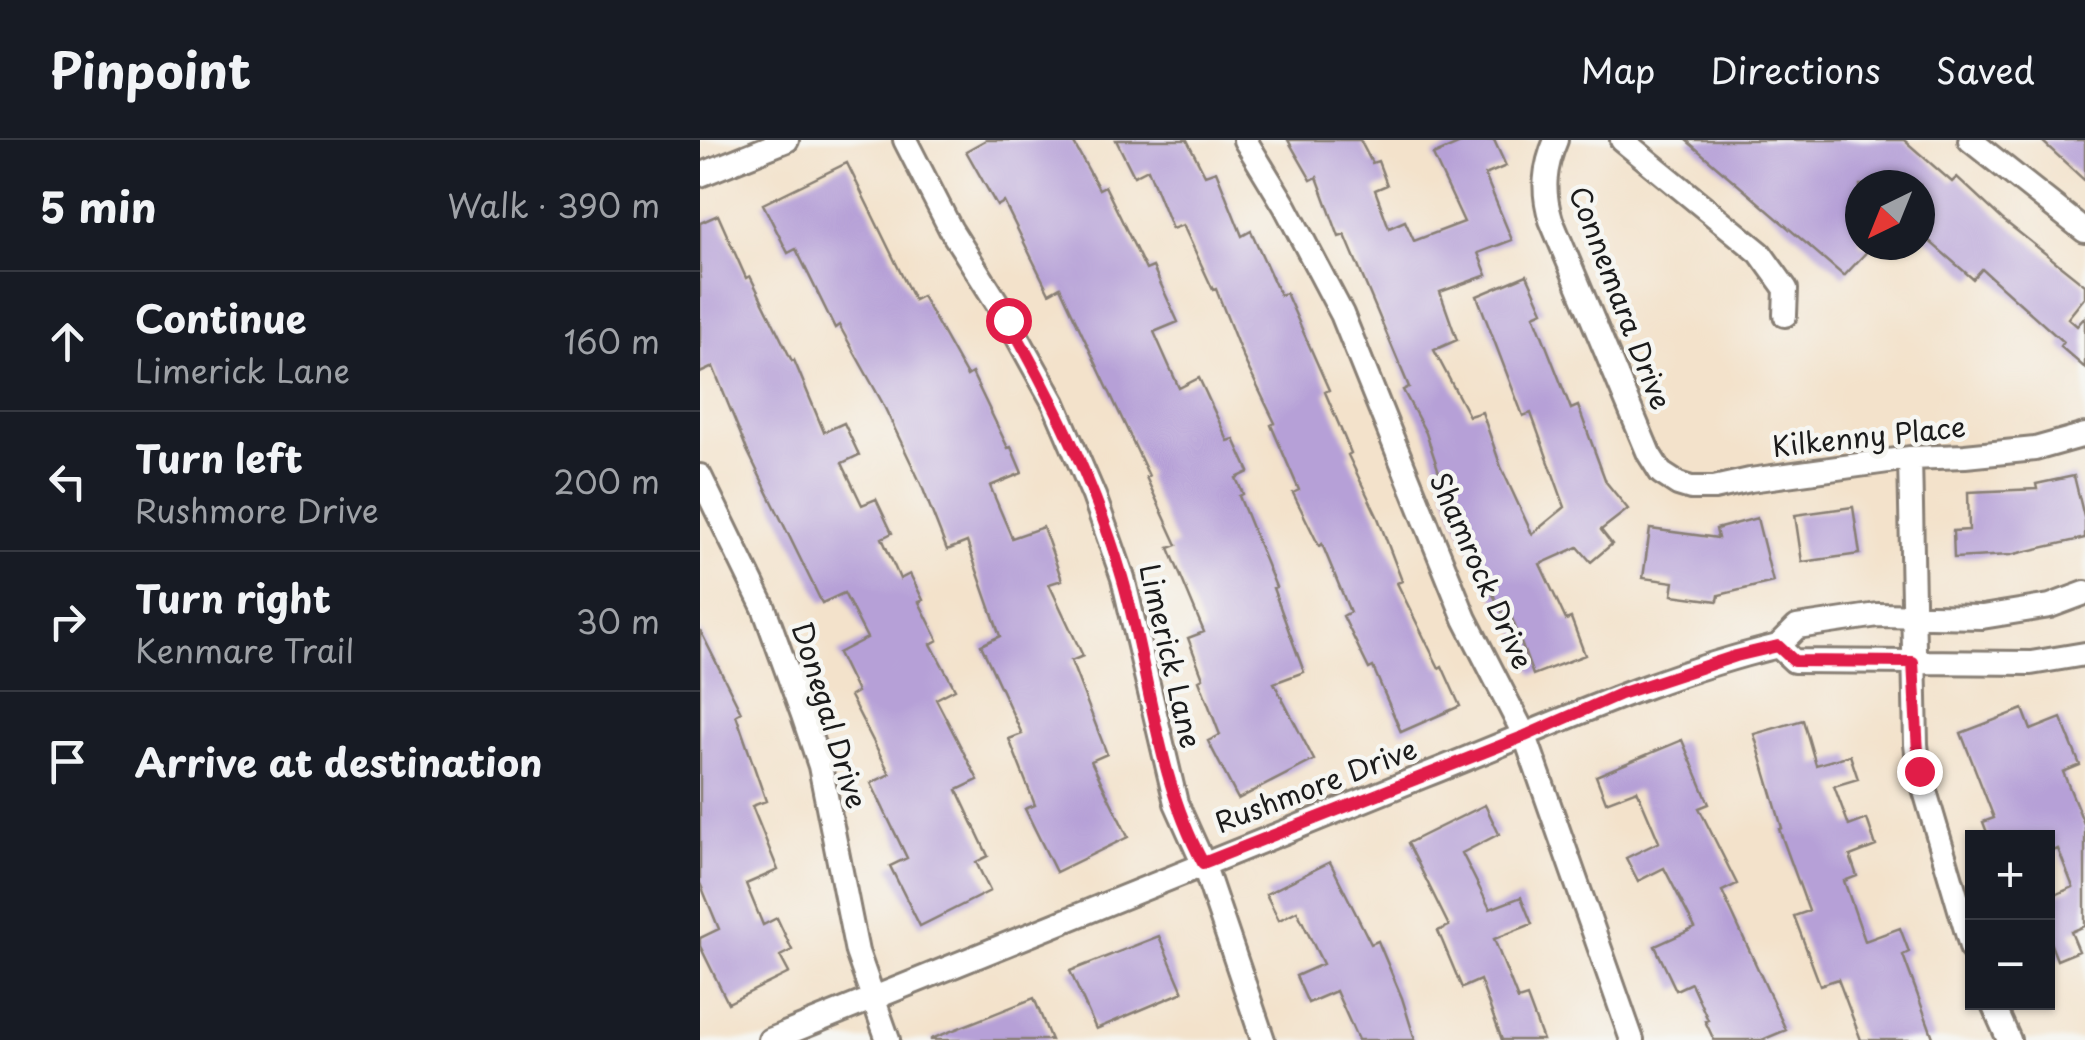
<!DOCTYPE html>
<meta charset="utf-8">
<style>
:root{--surface:#171b24;--page:#20242c;--text:#f1f3f6;--muted:#9ea1a6;--line:#363941}
body{margin:0;font-family:"Playpen Sans",sans-serif;background:var(--page);color:var(--text)}
.controls{position:absolute;right:30px;bottom:30px;display:grid;overflow:hidden;border-radius:0px;box-shadow:0 2px 8px #0004}
.controls button{width:90px;height:90px;display:grid;place-items:center;padding:0;border:0;border-bottom:2px solid var(--line);background:var(--surface);color:var(--text);font:50px sans-serif}
.compass{position:absolute;left:1145px;top:30px;width:90px;height:90px;border-radius:50%;background:var(--surface);box-shadow:0 2px 8px #0004;rotate:223deg}
.stop{position:absolute;width:30px;height:30px;margin:-22px;border:8px solid #e11d48;border-radius:50%;background:#fff}
.stop.end{background:#e11d48;border-color:#fff;box-shadow:0 2px 10px #0008}
.list{margin:0;padding:0;list-style:none}
h2{display:flex;justify-content:space-between;align-items:center;height:130px;margin:0;padding:0 40px;font-size:42px}
h2 small{font-size:32px;font-weight:400;color:var(--muted)}
.list li{display:grid;grid-template-columns:65px 1fr auto;gap:30px;align-items:center;box-sizing:border-box;height:140px;padding:0 40px;border-top:2px solid var(--line)}
.list b{display:block;font-size:38px;white-space:nowrap}
.list p{margin:0;font-size:32px;white-space:nowrap;color:var(--muted)}
.list em{font-size:32px;font-style:normal;color:var(--muted)}
.icon{flex:none;width:55px;height:55px;fill:none;stroke:currentColor;stroke-width:2;stroke-linecap:round;stroke-linejoin:round}
.map{position:relative;flex:none;width:1385px;height:900px;overflow:hidden}
header{display:flex;align-items:center;gap:60px;box-sizing:border-box;height:140px;padding:0 50px;background:var(--surface);border-bottom:2px solid var(--line)}
header strong{font-size:48px}
nav{display:flex;gap:55px;margin-inline-start:auto;font-size:35px}
main{display:flex}
aside{flex:1;background:var(--surface)}
.map>svg:first-child{display:block}
.building{fill:#b6a0d7}
.lines{fill:none;stroke-linecap:round;stroke-linejoin:round}
.minor-casing{stroke:#887f74;stroke-width:28}
.minor{stroke:#fff;stroke-width:22}
.route{stroke:#e11d48;stroke-width:12}
.labels{text-anchor:middle;stroke-width:9;stroke-linejoin:round;paint-order:stroke}
.street-label{font-size:28px;fill:#1c1c1c;stroke:#f6f6f2}
</style>
<header>
<strong>Pinpoint</strong>
<nav><a>Map</a><a>Directions</a><a>Saved</a></nav>
</header>
<main>
<aside>
<h2>5 min<small>Walk · 390 m</small></h2>
<ul class="list">
<li><svg class="icon" aria-label="ahead" viewBox="0 0 24 24"><path d="M12 20V5M6 11l6-6 6 6"/></svg><div><b>Continue</b><p>Limerick Lane</p></div><em>160 m</em></li>
<li><svg class="icon" aria-label="left" viewBox="0 0 24 24"><path d="M17 20v-9H6M10 6l-5 5 5 5"/></svg><div><b>Turn left</b><p>Rushmore Drive</p></div><em>200 m</em></li>
<li><svg class="icon" aria-label="right" viewBox="0 0 24 24"><path d="M7 20v-9h11M14 6l5 5-5 5"/></svg><div><b>Turn right</b><p>Kenmare Trail</p></div><em>30 m</em></li>
<li><svg class="icon" aria-label="arrive" viewBox="0 0 24 24"><path d="M6 21V4h12l-3 4 3 4H6"/></svg><div><b>Arrive at destination</b></div></li>
</ul>
</aside>
<div class="map">
<svg width="1385" height="900" viewBox="0 0 1385 900">
<rect width="100%" height="100%" fill="#f6f6f2"/>
<filter id="ink" filterUnits="userSpaceOnUse"><feTurbulence type="fractalNoise" baseFrequency=".01" numOctaves="2"/><feDisplacementMap in="SourceGraphic" scale="20" xChannelSelector="R" yChannelSelector="G"/><feConvolveMatrix kernelMatrix="1 2 1 2 8 2 1 2 1" color-interpolation-filters="sRGB"/></filter>
<filter id="wash" filterUnits="userSpaceOnUse"><feTurbulence type="fractalNoise" baseFrequency=".0048" numOctaves="4" result="noise"/><feDisplacementMap in="SourceGraphic" scale="40" xChannelSelector="R" yChannelSelector="G"/><feGaussianBlur stdDeviation="2.25" result="paint"/><feColorMatrix in="noise" values="0 0 0 0 0 0 0 0 0 0 0 0 0 0 0 0 0 1.4 0 .05"/><feComposite in="paint" operator="in"/></filter>
<g filter="url(#wash)">
<rect width="100%" height="100%" fill="#f3e2cb"/>
<g id="blocks">
<path class="building" d="M286 0H372L399 49 405 46 446 130 453 127 478 182 454 192 479 248 499 238 528 301 534 299 549 332 536 338 543 354 539 356 576 447 573 448 604 532 574 543 614 620 538 659 508 601 520 595 499 540 503 538 488 498 504 492 469 408 477 405 446 337 449 336 360 147 349 153 304 62 297 66 266 11Z
M416 0H487L505 35 516 31 542 96 551 91 580 155 586 153 629 250 625 252 651 313 648 315 678 378 702 441 697 443 739 528 742 526 760 566 701 592 673 527 669 529 643 476 650 472 622 404 619 406 593 353 599 350 571 285 575 283 542 215 516 149 513 150 483 85 472 89 448 29 434 36Z
M588 0H660L672 23 678 21 687 45 675 50 689 88 705 81 714 101 764 82 733 15 767 0H794L806 26 785 35 812 100 778 113 787 135 740 152 757 200 734 210 769 276 782 272 801 327 832 394 865 367 831 273 823 276 777 156 827 135 843 171 834 175 871 269 878 266 906 342 928 369 901 390 912 404 891 422 878 407 840 424 866 480 871 478 885 515 833 535 810 473 804 476 754 377 726 293 703 250 709 247 645 95 639 97 617 37 611 40Z
M986 0H1204L1252 42 1257 37 1302 79 1385 145V157L1368 178 1377 186 1385 177V228L1360 206 1363 202 1282 129 1273 139 1220 93V45H1160V105H1173L1144 136Z
M1341 0H1385V41Z
M147 23 214 160 222 156 267 236 272 233 308 308 311 307 322 333 290 346 312 398 343 387 362 440 349 444 383 516 371 521 407 614 391 621 428 697 356 732 325 669 335 665 309 599 322 594 281 505 300 496 267 402 247 410 221 344 182 262 139 185 135 188 96 109 88 113 63 64Z
M18 75 46 138 50 136 92 221 94 220 124 292 144 283 159 315 142 323 162 365 176 359 192 393 182 398 200 439 210 434 223 460 219 462 238 500 231 504 255 549 236 559 278 640 257 650 288 716 276 722 290 751 220 786 190 726 207 718 171 643 190 634 150 556 157 552 138 513 167 498 144 453 122 463 47 310 13 227 0 233V83Z
M1374 336 1385 381V398L1310 415 1254 418 1253 391 1269 390 1268 352 1337 349 1336 344Z
M1153 367 1160 414 1102 422 1095 375Z
M1057 378 1073 442 1019 455 1018 461 972 455 974 442 943 438 950 389 1018 398 1016 389Z
M0 490 41 572 36 575 66 661 52 666 78 730 46 744 63 785 77 778 92 810 80 816 89 833 28 863 0 806V798L19 789 0 743Z
M1323 569 1331 590 1361 578 1380 625 1363 632 1385 686V786L1371 792 1379 811 1357 820 1348 797V758L1373 747 1358 709 1348 713V698H1289L1283 682 1294 678 1261 593Z
M1103 580 1116 625 1150 615 1158 639 1134 646 1149 686 1167 679 1176 706 1150 716 1157 736 1144 741 1165 801 1200 788 1209 812 1203 815 1234 900H1161L1138 839 1120 845 1094 776 1109 771 1079 689 1082 688 1054 594Z
M982 600 1009 664 999 668 1037 744 1022 751 1086 890 1062 900H1014L1005 881 1008 880 991 843 976 850 955 806 995 788 964 728 938 741 926 718 959 702 937 650 906 662 896 636Z
M785 665 799 694 762 713 790 769 821 757 832 784 794 799 818 860 827 857 843 900H802L780 840 762 848 738 791 749 786 708 703Z
M630 722 671 804 678 801 702 858 715 900H658L636 851 608 863 596 836 623 824 597 771 579 780 566 754Z
M459 796 483 852 396 889 370 831Z
M334 858 351 900H231V899Z"/>
</g>
</g>
<g filter="url(#ink)">
<use href="#blocks" fill-opacity="0" stroke="#887f74" stroke-width="2.5"/>
<g class="lines">
<g class="minor-casing">
<path id="minor" d="M205 0 251 90 308 180 354 263 394 356 423 438 476 663 503 723 563 900
M545 0 585 66 642 174 765 479 825 596 932 900
M856 0C844 28 842 51 851 80L949 314 961 333 978 344 991 348H1014L1050 340 1210 318 1265 316 1335 309 1385 295
M922 0 1060 113 1086 149 1085 175
M1270 0 1385 91
M0 35 87 0
M1210 318 1216 604 1219 631 1272 810
M0 336 64 468 103 575 120 626 157 812 188 900
M1078 506 1094 521 1331 523 1385 514
M1292 862 1309 900
M70 900C288 811 505 722 723 636 841 590 954 536 1078 506L1097 487 1178 475 1282 477 1350 466 1385 453"/>
</g>
<use href="#minor" class="minor"/>
</g>
</g>
<g class="lines" filter="url(#ink)">
<path class="route" d="M308 180C355 262 396 347 422 437 450 532 455 634 503 723L825 596 920 554 1036 516 1078 506 1094 521 1213 522 1219 631"/>
</g>
<g class="labels">
<g class="street-label">
<text transform="translate(920 158) rotate(69)" y="10">Connemara Drive</text>
<text transform="translate(1169 297) rotate(-6)" y="10">Kilkenny Place</text>
<text transform="translate(781 431) rotate(66)" y="10">Shamrock Drive</text>
<text transform="translate(470 516) rotate(77)" y="10">Limerick Lane</text>
<text transform="translate(129 575) rotate(73)" y="10">Donegal Drive</text>
<text transform="translate(616 646) rotate(-21)" y="10">Rushmore Drive</text>
</g>
</g>
</svg>
<div class="controls">
<button>+</button>
<button>−</button>
</div>
<svg class="compass" viewBox="-18 -18 36 36"><path d="M0-13l5 13h-10z" fill="#e53935"/><path d="M0 13l5-13h-10z" fill="#9ea1a6"/></svg>
<div class="stop" style="left:308px;top:180px"></div>
<div class="stop end" style="left:1219px;top:631px"></div>
</div>
</main>
